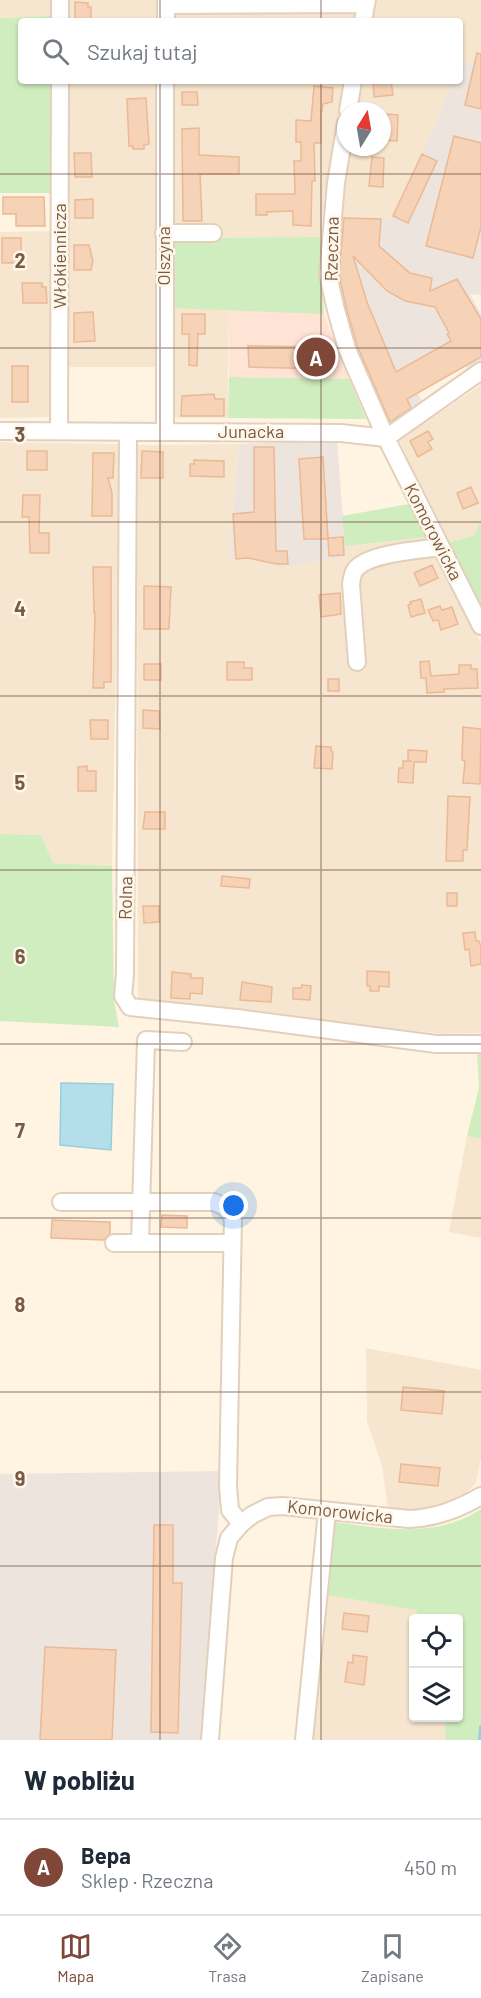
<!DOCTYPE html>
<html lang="pl">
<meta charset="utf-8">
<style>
:root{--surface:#fff;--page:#f6f6f7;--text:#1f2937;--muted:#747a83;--line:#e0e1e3;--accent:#7f4738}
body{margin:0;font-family:Barlow,sans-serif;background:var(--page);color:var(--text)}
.controls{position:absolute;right:18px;bottom:18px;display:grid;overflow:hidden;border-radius:6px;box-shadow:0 2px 4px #0004}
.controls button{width:54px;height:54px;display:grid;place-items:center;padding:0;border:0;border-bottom:2px solid var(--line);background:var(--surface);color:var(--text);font:30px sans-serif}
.compass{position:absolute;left:337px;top:102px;width:54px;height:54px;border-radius:50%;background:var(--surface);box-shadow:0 2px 4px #0004;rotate:11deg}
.you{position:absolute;left:234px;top:1206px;width:21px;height:21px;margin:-15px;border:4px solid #fff;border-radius:50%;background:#1a73e8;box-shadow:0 0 0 9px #1a73e833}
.badge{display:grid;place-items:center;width:39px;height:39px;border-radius:50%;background:var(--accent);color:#fff;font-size:20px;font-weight:700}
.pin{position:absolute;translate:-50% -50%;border:3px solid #fff;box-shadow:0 2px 6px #0006}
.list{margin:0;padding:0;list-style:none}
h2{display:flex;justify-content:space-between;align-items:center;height:78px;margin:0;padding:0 24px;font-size:26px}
h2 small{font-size:20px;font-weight:400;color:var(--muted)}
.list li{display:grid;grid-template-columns:39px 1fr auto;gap:18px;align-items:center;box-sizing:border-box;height:96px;padding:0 24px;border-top:2px solid var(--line)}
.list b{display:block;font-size:22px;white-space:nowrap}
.list p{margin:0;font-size:20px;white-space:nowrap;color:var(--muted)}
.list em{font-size:20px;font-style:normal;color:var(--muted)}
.icon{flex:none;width:33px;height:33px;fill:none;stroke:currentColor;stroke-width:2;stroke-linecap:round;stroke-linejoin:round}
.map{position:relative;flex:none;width:481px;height:1740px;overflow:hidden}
.search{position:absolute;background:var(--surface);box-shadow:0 2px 4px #0004;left:18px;right:18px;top:18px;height:66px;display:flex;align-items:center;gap:15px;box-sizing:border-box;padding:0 21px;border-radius:6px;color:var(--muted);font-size:22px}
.sheet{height:174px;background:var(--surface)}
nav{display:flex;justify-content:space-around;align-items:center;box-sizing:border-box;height:84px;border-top:2px solid var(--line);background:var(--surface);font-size:16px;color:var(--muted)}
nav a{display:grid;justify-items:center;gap:3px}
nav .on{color:var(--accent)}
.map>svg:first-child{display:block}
.residential{fill:#f7e6cf}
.commercial{fill:#ffe3d4}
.industrial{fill:#ede5dd}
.green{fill:#cfedbe}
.water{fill:#b4dfea;stroke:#99cfdc;stroke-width:1.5}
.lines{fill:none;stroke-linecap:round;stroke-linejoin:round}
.stream{stroke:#99cfdc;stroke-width:4}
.building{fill:#f6d2b6;stroke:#ebb995;stroke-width:1.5;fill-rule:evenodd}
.minor-casing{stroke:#e3d0bc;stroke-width:20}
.minor{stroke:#fff;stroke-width:16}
.grid{fill:none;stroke:#785a45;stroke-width:1.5;stroke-opacity:0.55}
.labels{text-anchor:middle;stroke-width:5;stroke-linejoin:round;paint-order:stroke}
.street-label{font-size:18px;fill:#785a45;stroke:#fff7e9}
.grid-label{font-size:20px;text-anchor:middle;font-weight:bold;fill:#785a45;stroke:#fff7e9;stroke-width:5;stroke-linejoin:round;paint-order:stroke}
</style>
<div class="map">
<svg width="481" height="1740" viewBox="0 0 481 1740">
<rect width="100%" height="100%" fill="#fef4e1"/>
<path class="residential" d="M0 0H158V21H68V15L0 18Z
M375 0H481V65L460 63V21H371Z
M356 12 355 21H173V13Z
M68 81H158L156 367H66Z
M173 81H344L327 182 320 237 172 238Z
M360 81H453L422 154 391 219 337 218 348 147H382V111H355Z
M55 231 51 417 0 418V232Z
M172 308 228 309V418H171Z
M481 385V518L475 535 447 543 399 440Z
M0 442 120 444 112 866 53 863 41 835 0 834Z
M239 444 229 559 275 558 276 567 346 557 345 546 427 537 481 643V1033L444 1034 339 1023 194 1004 138 1002 137 445Z
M467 1136 481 1139V1238L449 1232Z
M366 1348 481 1370V1458L476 1483 452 1506 389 1515 382 1466 367 1421Z
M322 1594 415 1610 421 1618H414V1718H446L445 1740H310Z"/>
<path class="commercial" d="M228 309 324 314 349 379 229 377Z"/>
<path class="industrial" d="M460 63 481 65V295L470 294 481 314V364L470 372 466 366 417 393 425 405 388 423 357 354 336 287 337 218 391 219 422 154 453 81H460Z
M337 440 346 557 276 568 275 558 229 559 239 444Z
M222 1471 201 1740H0V1474Z"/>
<path class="green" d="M50 16V21H21V81H50L51 193H0V18Z
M320 237 324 314 172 308V238Z
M229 377 349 379 366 419 228 418Z
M409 504 427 537 345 546 342 516Z
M481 518V607L447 543 475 535Z
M0 834 41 835 53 863 112 866 114 1001 119 1027 0 1021Z
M477 1050H481V1139L467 1136 479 1088Z
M481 1509V1740H445L446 1718H458V1618H421L415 1610 322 1594 328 1521C379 1528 435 1540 481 1509Z"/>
<path class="water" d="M61 1083 113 1084 111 1150 60 1145Z"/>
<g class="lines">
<path class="stream" d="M480 1740 481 1727"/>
</g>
<path class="building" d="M75 2 88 3V7H91V21H75Z
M477 53 481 54V109L465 105Z
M373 81H391L393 95 374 97Z
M314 86 333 88 332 102 323 104 322 111H321V143H314L315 181H312L311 226 293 225V211L267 212V215H256V194H295L294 161H301V142H296V120L311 121Z
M182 92H197L198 105H182Z
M146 98 149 144 144 145V149H133V146H129L127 99Z
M386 114 398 115 397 141 382 140V123H386Z
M199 128V155L239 157V174H200L202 221H183L182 129Z
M454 136 481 143V227L473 258 426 246Z
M74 153H91L92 177H75Z
M422 154 437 161 408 223 393 216Z
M372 157 384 158 383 187 369 186Z
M3 197H44L45 226H16V214H3Z
M93 199V218H75V200Z
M344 218 381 219 379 246 410 273 432 278 430 291 457 279 481 319V357L407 399 411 408 390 422 357 345 346 307 339 274ZM353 256 387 291 405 301 435 307 449 333 447 334 451 341 396 372 367 302Z
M2 238H21V263H2Z
M74 245H89L93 261 91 270H74Z
M22 283H42V287H46L47 303H23Z
M93 312 95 341 74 342V313Z
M182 314H205V334H198L197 366 189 365V334H182Z
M248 346 324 347 325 369 249 367Z
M12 366H28V402H12Z
M214 394 215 399H224V416H181L182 396Z
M428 431 433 439 428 442 432 449 418 457 410 441Z
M254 447H274L276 551H287L288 564H276L248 558 236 559 233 514 254 512Z
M27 451H47V470H27Z
M142 451 163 452V478H141Z
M93 453H114L113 478H108L112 493V516H92Z
M323 457 328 538 343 537 344 555 329 556 328 539H304L299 459Z
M194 460 224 461V477L190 476V464H194Z
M471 487 478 503 463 509 457 493Z
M23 495H40L39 533H49V553H30L29 517H22Z
M432 565 438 578 420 586 414 573Z
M93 567H111V682H104V688H93L95 613H94Z
M144 586 171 587 169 629H144Z
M340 593 341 614 321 617 319 595Z
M421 599 425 613 411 617 408 605 411 604 410 602Z
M440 606 442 610 452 607 458 624 441 630 438 620 433 621 428 610Z
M429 661 431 676 459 674V665H471V669H477L478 688 444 689V692L427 693 426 678H421L420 662Z
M227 662H244V668H252V680H227Z
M144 664H161V680H144Z
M328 679H339V691H328Z
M143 710 159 711 160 729 143 728Z
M90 720H108V739H91Z
M463 727 481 729 480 784 463 783 465 761 462 760Z
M316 746 331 747V751L333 752 332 769 314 768Z
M408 750 427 751 426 762H414L413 783 398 782 399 768H403V761H412H408Z
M87 766V771H96V791H78V767Z
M448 796 470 797 467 850H463V861H446Z
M145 812H165V829H143Z
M222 876 250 879 249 888 221 886Z
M447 893H457V906H447Z
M143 906H159V922L144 923Z
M475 932 476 941H479L481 947V964L471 966 469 949 465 950 463 933Z
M367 971 389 972V987L379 986V991H370V986H367Z
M172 972 191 974V978H203L202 994 190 993V999L171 998Z
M242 982 272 987 271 1002 240 1000Z
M302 985 311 986 310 1000 293 999V988H301Z
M162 1215 187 1216V1228L161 1227Z
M52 1220 110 1222V1234L104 1240 51 1238Z
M403 1387 444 1391 442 1414 401 1410Z
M401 1464 440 1468 438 1486 399 1482Z
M154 1525H173V1583H182L178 1733 151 1732Z
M344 1613 369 1616 367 1632 342 1629Z
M45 1647 116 1650 112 1740H40Z
M353 1655 367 1657 364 1685 345 1682 348 1662 353 1663Z"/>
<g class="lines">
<g class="minor-casing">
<path id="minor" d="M60 0V21
M166 5 366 4
M166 21V0
M363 21 367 0
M165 81V432
M348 111 353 81
M346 123 336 183 328 275 336 310 347 349 386 438 481 626
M164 233H213
M59 430 60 81
M0 431 341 433 386 438 481 371
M128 432 125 974 123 996 130 1007 237 1018 436 1044H481
M357 662 351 584C352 579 352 574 355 570 367 553 420 550 441 547
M61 1202H214L225 1207 233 1218 228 1486 230 1510 241 1524
M114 1243H232
M140 1243 146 1040 183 1042
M210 1740 224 1558 229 1538 241 1524 252 1515 268 1507 283 1506 409 1519C436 1518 458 1509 481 1496
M304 1740 327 1511"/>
</g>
<use href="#minor" class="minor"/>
</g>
<path class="grid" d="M160 0V21M321 0V21M160 81V1740M321 81V1740M0 174H481M0 348H481M0 522H481M0 696H481M0 870H481M0 1044H481M0 1218H481M0 1392H481M0 1566H481"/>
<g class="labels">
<g class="street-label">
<text transform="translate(332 249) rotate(-89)" y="6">Rzeczna</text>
<text transform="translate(60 256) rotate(-90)" y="6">Włókiennicza</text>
<text transform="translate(164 256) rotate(-90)" y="6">Olszyna</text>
<text x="251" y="438">Junacka</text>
<text transform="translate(433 532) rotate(63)" y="6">Komorowicka</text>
<text transform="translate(126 898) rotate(-89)" y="6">Rolna</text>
<text transform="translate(340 1512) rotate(6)" y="6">Komorowicka</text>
</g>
</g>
<g class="grid-label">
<text x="20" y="268">2</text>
<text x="20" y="442">3</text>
<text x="20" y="616">4</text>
<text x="20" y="790">5</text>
<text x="20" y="964">6</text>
<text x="20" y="1138">7</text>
<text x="20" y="1312">8</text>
<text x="20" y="1486">9</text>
</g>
</svg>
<div class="controls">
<button><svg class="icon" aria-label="locate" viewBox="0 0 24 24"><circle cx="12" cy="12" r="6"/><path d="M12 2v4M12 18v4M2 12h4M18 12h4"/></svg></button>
<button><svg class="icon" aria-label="layers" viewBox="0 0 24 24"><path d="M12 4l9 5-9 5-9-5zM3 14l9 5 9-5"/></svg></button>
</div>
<svg class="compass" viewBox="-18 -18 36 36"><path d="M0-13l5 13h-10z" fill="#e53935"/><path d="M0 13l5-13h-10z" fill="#747a83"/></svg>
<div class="you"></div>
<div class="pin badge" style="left:316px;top:357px">A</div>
<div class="search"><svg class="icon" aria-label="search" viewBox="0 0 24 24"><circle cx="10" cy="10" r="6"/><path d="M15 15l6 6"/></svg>Szukaj tutaj</div>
</div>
<section class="sheet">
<h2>W pobliżu<small></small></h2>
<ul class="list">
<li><span class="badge">A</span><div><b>Bepa</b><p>Sklep · Rzeczna</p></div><em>450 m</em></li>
</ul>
</section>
<nav>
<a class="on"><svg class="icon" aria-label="map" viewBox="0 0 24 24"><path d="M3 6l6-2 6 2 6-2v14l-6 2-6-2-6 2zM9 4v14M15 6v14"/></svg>Mapa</a>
<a><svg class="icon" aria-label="directions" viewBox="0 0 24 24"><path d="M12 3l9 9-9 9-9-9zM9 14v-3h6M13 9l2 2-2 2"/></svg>Trasa</a>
<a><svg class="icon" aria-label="saved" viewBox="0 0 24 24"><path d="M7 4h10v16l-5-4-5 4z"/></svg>Zapisane</a>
</nav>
